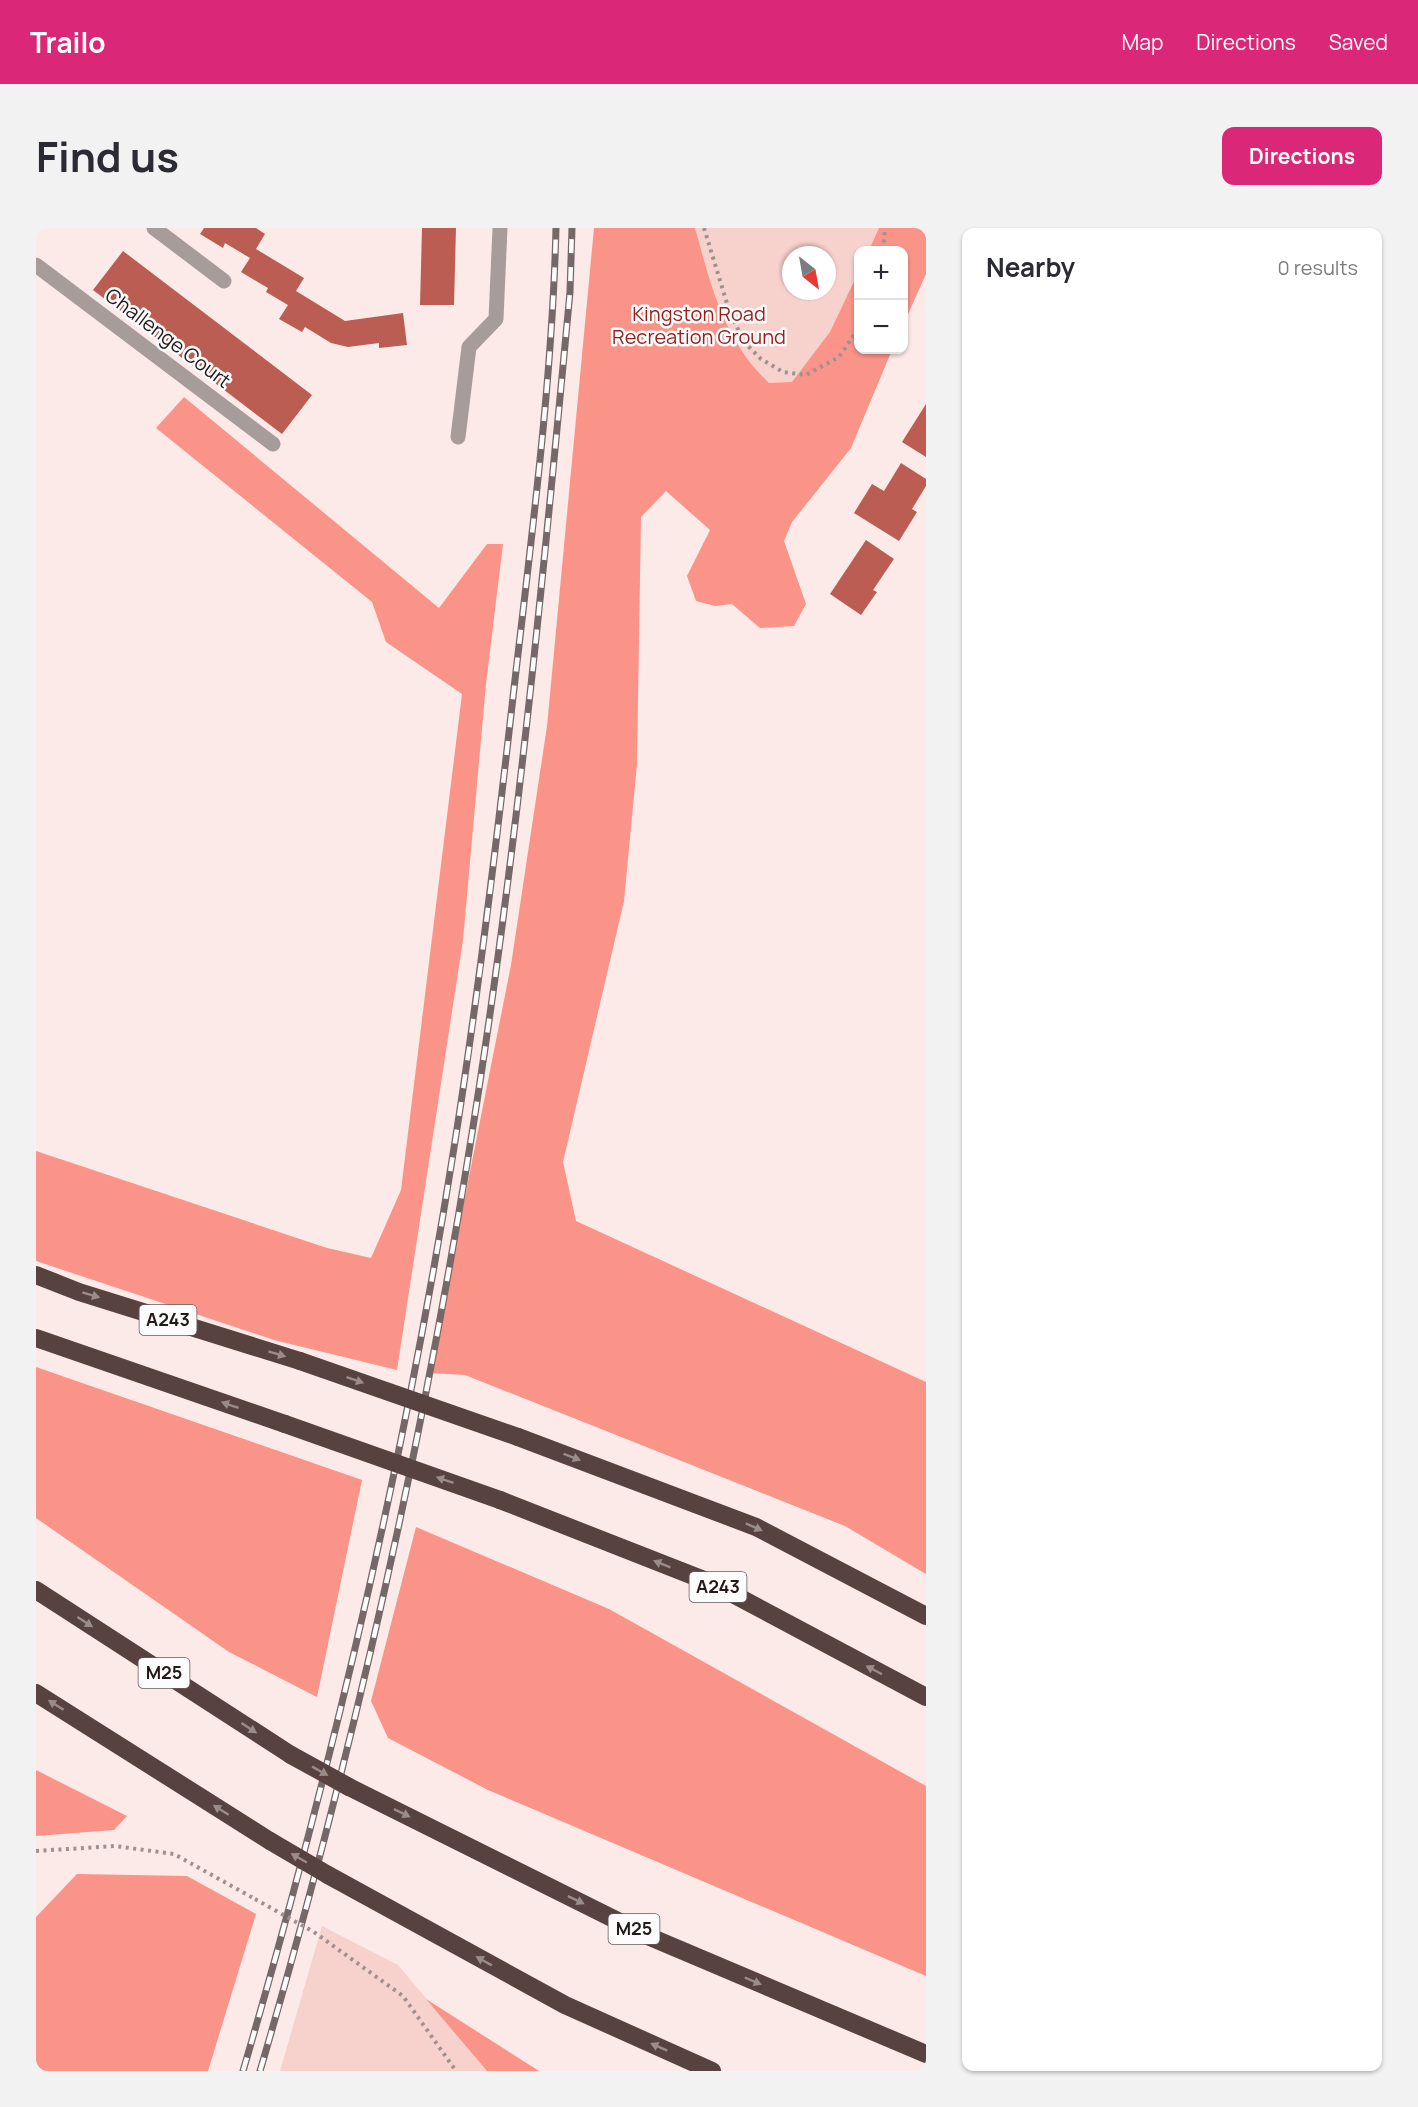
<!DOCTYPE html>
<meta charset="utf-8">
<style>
:root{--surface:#fff;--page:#f2f2f3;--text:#2b2b33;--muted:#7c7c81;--line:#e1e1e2;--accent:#db2777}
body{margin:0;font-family:Manrope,sans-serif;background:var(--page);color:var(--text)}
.controls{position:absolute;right:18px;top:18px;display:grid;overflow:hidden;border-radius:12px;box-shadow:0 2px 4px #0004}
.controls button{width:54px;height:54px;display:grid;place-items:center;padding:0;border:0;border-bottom:2px solid var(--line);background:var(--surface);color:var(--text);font:30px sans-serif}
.compass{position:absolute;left:746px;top:18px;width:54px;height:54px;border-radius:50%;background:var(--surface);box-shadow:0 2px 4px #0004;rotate:149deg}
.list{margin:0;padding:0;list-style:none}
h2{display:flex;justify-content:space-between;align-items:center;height:78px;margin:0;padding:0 24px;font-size:26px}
h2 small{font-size:20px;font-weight:400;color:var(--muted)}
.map{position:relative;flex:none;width:890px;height:1843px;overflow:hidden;border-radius:12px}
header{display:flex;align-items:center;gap:36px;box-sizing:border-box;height:84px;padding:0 30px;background:var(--accent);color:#fff}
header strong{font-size:28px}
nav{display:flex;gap:33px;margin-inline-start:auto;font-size:21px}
.intro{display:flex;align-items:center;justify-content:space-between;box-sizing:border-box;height:144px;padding:0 36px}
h1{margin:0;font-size:42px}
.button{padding:15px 27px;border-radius:12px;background:var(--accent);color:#fff;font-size:21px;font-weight:700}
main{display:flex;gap:36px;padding:0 36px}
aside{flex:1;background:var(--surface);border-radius:12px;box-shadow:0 2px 4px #0004}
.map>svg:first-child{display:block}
.green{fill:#f7d1cc;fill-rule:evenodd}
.forest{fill:#fa9489}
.building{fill:#bc5d54}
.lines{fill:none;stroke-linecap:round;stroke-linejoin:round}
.path{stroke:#9f9190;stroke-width:4;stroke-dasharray:3 4.5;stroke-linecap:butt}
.lane{stroke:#a89c9b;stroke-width:15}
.highway{stroke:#58423f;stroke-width:18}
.rail-casing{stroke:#756867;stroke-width:7}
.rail{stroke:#fcfcfc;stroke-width:4.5;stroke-dasharray:14;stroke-linecap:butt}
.path-bridge{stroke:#9f9190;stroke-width:4;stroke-dasharray:3 4.5;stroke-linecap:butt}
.highway-bridge{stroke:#58423f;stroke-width:18}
.oneway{fill:#9a8c8b}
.labels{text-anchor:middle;stroke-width:5;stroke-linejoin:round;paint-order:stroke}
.shield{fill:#fcfcfc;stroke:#645d5c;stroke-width:1.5}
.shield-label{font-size:18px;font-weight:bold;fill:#231918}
.park-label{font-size:20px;fill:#951f1e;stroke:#fcfcfc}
.street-label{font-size:20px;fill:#231918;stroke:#fcfcfc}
</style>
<header>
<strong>Trailo</strong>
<nav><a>Map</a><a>Directions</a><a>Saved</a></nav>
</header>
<div class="intro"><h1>Find us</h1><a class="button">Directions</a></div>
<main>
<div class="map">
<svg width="890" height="1843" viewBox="0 0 890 1843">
<rect width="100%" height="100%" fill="#fbeae8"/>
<path class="green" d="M558 0H890L868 22H822V122L739 286ZM755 27H791V63H755Z
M286 1698 362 1737 451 1843H244Z"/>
<path class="forest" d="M558 0H659C675 58 688 113 733 155L756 154 794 104 822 45V122H856L815 220 756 294 748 313 770 376 758 398 724 400 696 376 679 378 660 373 651 348 674 302 630 263 605 289 601 536 588 673 527 934 540 993 890 1154V1346L809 1298 429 1147 394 1145 475 737 511 498Z
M843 0H890V46L868 95V22H833Z
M148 169 403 380 451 316H467L450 456 427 712 361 1142 238 1112 0 1033V923L291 1020 335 1030 365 962 426 466 350 414 336 374 120 200Z
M0 1139 326 1252 281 1469 193 1424 0 1290Z
M380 1299 573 1381 890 1558V1748L452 1562 352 1510 335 1473Z
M0 1542 91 1588 78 1602 0 1608Z
M41 1646 151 1648 220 1686 172 1843H0V1689Z
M390 1771 503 1843H451Z"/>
<path class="building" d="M168 0H220L229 6 220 21 268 50 260 63 309 93 367 85 371 117 343 120V115L312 119 295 115 269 99 266 104 243 91 252 77 230 64 232 60 205 44 214 30 189 15 187 20 164 6Z
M386 0H420L418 77H384Z
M87 23 276 167 246 206 57 62Z
M890 176V229L866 214Z
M865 235 890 251V258L876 281 881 284 863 313 818 285 836 256 848 263Z
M830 312 858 331 837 362 841 364 825 387 794 366Z"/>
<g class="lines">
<path class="path" d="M668 0 693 82 708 114 725 131 747 144 770 147 803 129 822 101
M847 22 849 0
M0 1623 79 1618 138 1626 219 1671
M278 1704 367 1768 420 1843"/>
<path class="lane" d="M118 0 188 53
M0 37 237 216
M422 209 433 119 460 91 464 0"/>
<path class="highway" d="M0 1047 43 1064 264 1133
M0 1110 249 1196
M482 1209 720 1299 890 1388
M464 1272 678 1356 890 1469
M0 1362 255 1527
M0 1465 234 1613
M313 1559 614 1709 890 1826
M292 1647 529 1777 676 1843"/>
<g class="rail-casing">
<path id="rail" d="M207 1843C295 1543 368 1235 417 926 441 777 459 628 476 478 494 319 516 160 520 0
M224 1843C312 1544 382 1238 432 930 479 643 507 353 534 64L536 0"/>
</g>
<use href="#rail" class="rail"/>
<path class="path-bridge" d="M219 1671 278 1704"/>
<path class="highway-bridge" d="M264 1133 482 1209
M249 1196 464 1272
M255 1527 313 1559
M234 1613 292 1647"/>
</g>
<defs><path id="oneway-solid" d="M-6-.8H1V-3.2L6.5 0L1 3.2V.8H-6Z" transform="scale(1.5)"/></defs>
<g class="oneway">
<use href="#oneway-solid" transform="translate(55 1067) rotate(17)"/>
<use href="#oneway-solid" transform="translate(241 1126) rotate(17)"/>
<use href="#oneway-solid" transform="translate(319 1152) rotate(19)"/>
<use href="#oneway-solid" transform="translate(194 1177) rotate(-161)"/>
<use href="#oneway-solid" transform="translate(536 1229) rotate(21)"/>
<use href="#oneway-solid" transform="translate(409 1252) rotate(-161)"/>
<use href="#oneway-solid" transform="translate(718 1299) rotate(24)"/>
<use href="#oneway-solid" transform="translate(626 1336) rotate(-158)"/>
<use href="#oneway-solid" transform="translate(49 1394) rotate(33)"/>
<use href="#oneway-solid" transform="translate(838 1442) rotate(-152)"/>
<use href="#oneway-solid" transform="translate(20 1477) rotate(-148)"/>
<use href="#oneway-solid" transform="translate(213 1500) rotate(33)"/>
<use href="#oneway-solid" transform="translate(284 1543) rotate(29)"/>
<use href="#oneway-solid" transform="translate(185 1582) rotate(-148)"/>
<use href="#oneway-solid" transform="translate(366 1585) rotate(26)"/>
<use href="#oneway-solid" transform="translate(263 1630) rotate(-150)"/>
<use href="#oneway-solid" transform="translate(540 1672) rotate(26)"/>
<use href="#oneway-solid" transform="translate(448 1733) rotate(-151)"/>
<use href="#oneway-solid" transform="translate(717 1753) rotate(23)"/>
<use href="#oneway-solid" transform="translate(623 1819) rotate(-156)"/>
</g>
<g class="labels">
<g class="shield">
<rect x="103.5" y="1077" width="57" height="30" rx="4.5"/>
<rect x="653.5" y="1344" width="57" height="30" rx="4.5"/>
<rect x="102.5" y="1430" width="51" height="30" rx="4.5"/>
<rect x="572.5" y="1686" width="51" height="30" rx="4.5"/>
</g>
<g class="shield-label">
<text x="132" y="1098">A243</text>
<text x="682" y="1365">A243</text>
<text x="128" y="1451">M25</text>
<text x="598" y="1707">M25</text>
</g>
<g class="park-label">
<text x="663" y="93">Kingston Road<tspan x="663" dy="23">Recreation Ground</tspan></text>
</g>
<g class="street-label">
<text transform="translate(132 110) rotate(37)" y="7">Challenge Court</text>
</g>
</g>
</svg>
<div class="controls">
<button>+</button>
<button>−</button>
</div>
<svg class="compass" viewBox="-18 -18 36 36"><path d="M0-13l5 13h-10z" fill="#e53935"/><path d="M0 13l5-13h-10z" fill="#7c7c81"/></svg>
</div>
<aside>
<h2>Nearby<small>0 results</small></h2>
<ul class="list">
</ul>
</aside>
</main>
